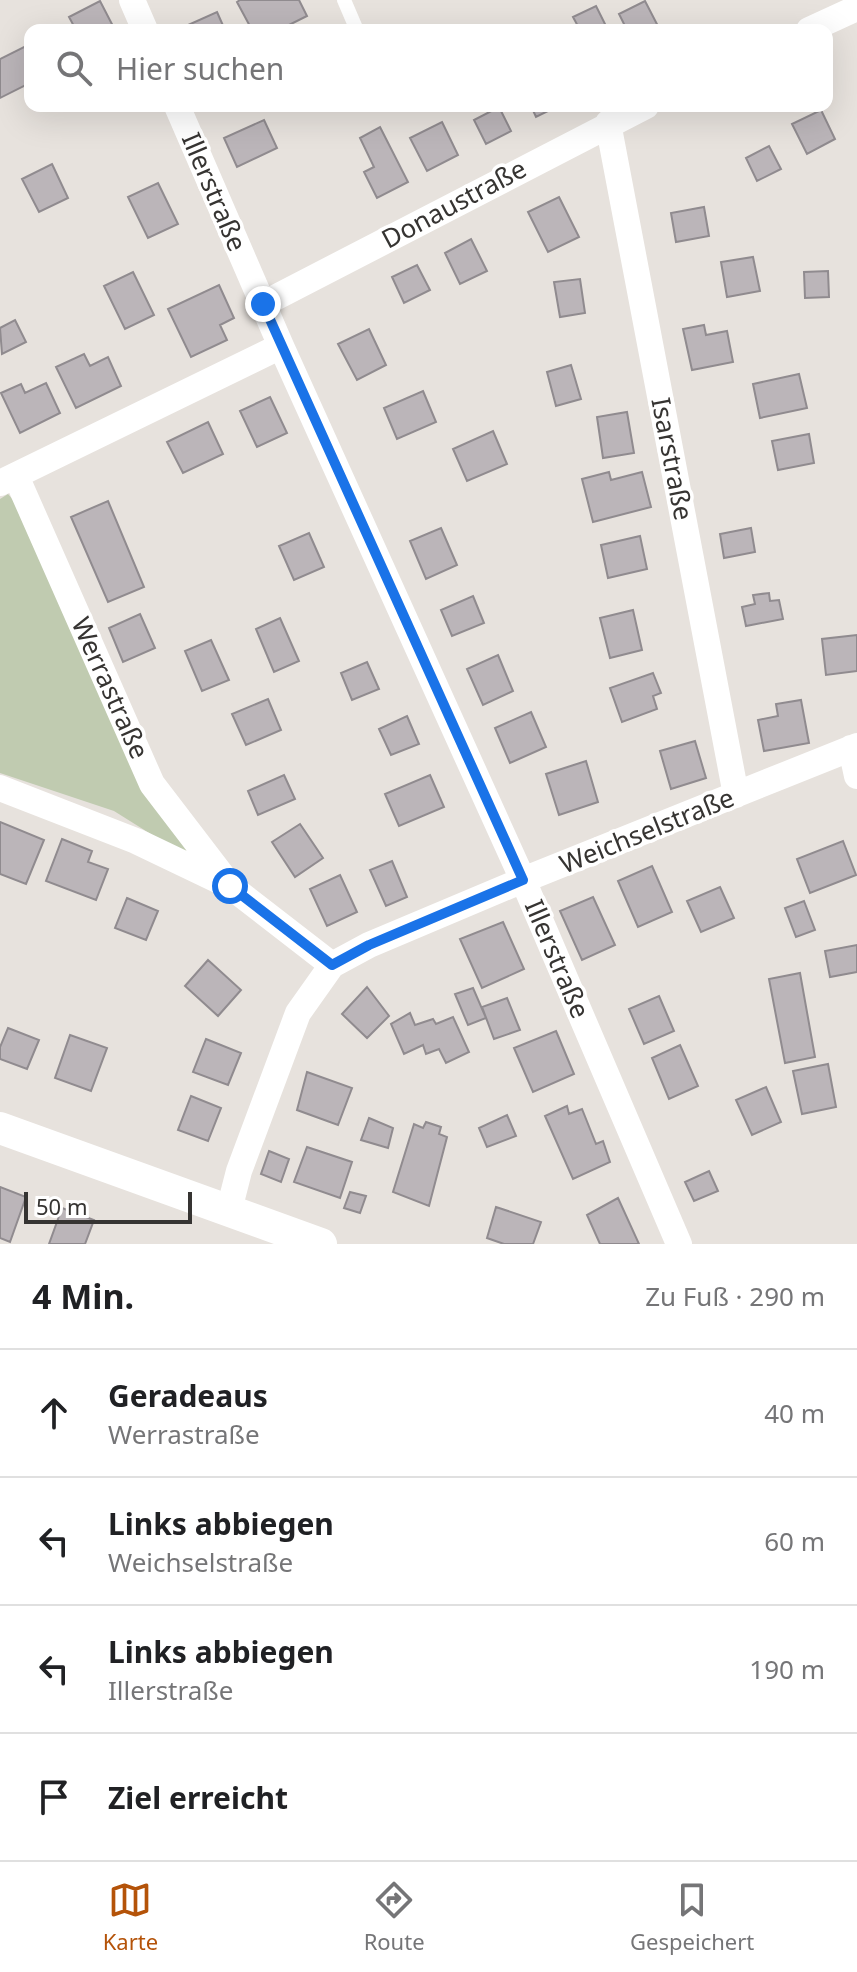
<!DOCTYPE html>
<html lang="de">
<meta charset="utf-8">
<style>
:root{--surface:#fff;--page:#f6f6f6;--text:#202124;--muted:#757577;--line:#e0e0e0;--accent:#b45309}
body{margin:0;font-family:"Noto Sans",sans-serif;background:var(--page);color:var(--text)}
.scale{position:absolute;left:24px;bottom:20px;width:168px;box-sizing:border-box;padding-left:8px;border:4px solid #363432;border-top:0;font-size:22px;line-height:28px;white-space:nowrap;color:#363432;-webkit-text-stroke:6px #fff;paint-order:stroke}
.stop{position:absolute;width:24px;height:24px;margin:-18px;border:6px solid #1a73e8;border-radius:50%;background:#fff}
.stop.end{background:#1a73e8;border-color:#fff;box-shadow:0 2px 8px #0008}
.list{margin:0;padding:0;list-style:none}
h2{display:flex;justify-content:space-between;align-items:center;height:104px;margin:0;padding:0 32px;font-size:34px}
h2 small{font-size:26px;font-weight:400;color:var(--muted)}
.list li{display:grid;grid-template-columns:52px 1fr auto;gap:24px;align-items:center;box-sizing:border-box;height:128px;padding:0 32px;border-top:2px solid var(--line)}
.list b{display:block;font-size:30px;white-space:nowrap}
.list p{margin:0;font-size:26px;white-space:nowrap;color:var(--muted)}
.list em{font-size:26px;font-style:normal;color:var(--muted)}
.icon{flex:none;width:44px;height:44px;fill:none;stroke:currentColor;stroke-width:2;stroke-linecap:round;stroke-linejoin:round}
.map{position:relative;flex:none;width:857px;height:1244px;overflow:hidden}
.search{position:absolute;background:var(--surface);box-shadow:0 8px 32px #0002;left:24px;right:24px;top:24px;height:88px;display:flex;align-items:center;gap:20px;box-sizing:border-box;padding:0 28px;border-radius:16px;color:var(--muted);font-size:30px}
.sheet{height:616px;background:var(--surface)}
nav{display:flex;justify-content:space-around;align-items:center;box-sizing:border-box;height:112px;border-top:2px solid var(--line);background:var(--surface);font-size:22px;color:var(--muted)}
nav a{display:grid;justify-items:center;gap:4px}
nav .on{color:var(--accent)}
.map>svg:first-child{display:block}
.green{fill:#c0cbb0}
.building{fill:#bbb5b9;stroke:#908b8f;stroke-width:2}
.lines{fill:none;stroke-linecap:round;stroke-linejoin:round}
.service{stroke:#fff;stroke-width:14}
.minor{stroke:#fff;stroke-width:26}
.tertiary{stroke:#fff;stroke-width:32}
.route{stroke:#1a73e8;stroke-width:10}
.labels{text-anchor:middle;stroke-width:7;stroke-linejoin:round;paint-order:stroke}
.street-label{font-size:26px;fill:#363432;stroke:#fff}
</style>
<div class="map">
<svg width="857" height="1244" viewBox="0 0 857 1244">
<rect width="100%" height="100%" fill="#e7e2dd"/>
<path class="green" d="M8 494 21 509 197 863 114 811 0 773V499Z"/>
<path class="building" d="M240 0H299L307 16 279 30H252L237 2Z
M100 1 115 30H76L69 17Z
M645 1 660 30H627L619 14Z
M596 6 608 30H580L573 17Z
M217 12 225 30H177Z
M28 45 30 83 0 98V59Z
M531 106H558L536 117Z
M499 107 511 131 486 144 474 120Z
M821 110 835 139 807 154 792 124Z
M264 120 277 148 237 167 224 138Z
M442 122 458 155 427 171 410 138Z
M380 127 408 182 377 198 364 172 374 167 360 138Z
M769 146 781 169 757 181 746 158Z
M52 164 68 198 39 212 22 179Z
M158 183 178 224 148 238 128 197Z
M559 197 579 237 548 252 528 212Z
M704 207 709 236 676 242 671 213Z
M471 239 487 271 460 284 445 253Z
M753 257 760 291 727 297 721 262Z
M417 265 430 290 404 303 392 277Z
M828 271 829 297 805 298 804 272Z
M133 272 154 315 125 329 104 286Z
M580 279 585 313 560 317 554 282Z
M219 285 234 318 220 325 227 340 191 357 168 309Z
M15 320 26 342 2 354 0 328Z
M704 325 706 335 727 331 733 362 692 370 683 329Z
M369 329 386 365 357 380 338 344Z
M84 354 90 366 108 357 121 386 76 408 56 367Z
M571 365 581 399 556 406 547 372Z
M799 374 807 408 760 418 753 384Z
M46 383 60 413 20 433 1 393 21 384 25 393Z
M423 391 436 422 397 439 384 408Z
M270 397 287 433 257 447 240 411Z
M627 412 634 453 603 458 597 417Z
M208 422 223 454 183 473 167 442Z
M493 431 507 464 467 481 453 449Z
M809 434 814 463 778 470 772 441Z
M609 472 611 480 642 472 651 507 593 522 582 479Z
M108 501 144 587 108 602 71 517Z
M441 528 457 565 426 579 410 541Z
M751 528 755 552 724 558 720 534Z
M309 533 324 567 294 580 279 546Z
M640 536 647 569 608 578 601 545Z
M769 593 770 601 779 600 783 619 746 626 742 607 755 604 753 595Z
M473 596 484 623 452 636 441 610Z
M633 610 642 650 610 658 600 618Z
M140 614 155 648 123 662 109 628Z
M280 618 299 661 274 672 256 629Z
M857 635V671L826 675 822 639Z
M211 640 229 680 202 691 185 651Z
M498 655 513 691 483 705 467 669Z
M367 662 379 689 352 700 341 673Z
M653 673 661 693 653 696 657 709 622 722 610 688Z
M268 699 281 730 246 745 232 714Z
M801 700 809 743 764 751 758 720 778 716 776 704Z
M531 712 546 747 510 763 495 728Z
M407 716 419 744 391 755 379 729Z
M695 741 706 778 671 789 660 751Z
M586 761 598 802 559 815 546 774Z
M284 775 295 799 258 815 248 791Z
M430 775 444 807 399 826 385 794Z
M0 822 44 840 26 884 0 874Z
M300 824 323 858 295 877 272 842Z
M62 839 92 851 88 862 108 869 96 900 46 881Z
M843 841 856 875 810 893 797 859Z
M392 861 407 897 386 906 370 870Z
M652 866 672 912 638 927 618 881Z
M340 875 357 912 327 926 310 889Z
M720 887 734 918 701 932 687 901Z
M593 897 615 945 582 960 560 911Z
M127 898 158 911 146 940 115 928Z
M804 901 815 930 796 937 785 908Z
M503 922 524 969 482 988 460 939Z
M857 945V972L830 977 825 951Z
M208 960 241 990 218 1016 185 986Z
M800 973 815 1057 785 1063 769 979Z
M367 987 389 1016 367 1038 342 1014Z
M473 988 486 1018 468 1025 455 994Z
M659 996 674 1031 644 1044 629 1009Z
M507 998 520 1030 494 1039 482 1007Z
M410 1013 415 1025 433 1019 436 1024 453 1017 469 1052 446 1063 439 1049 426 1054 423 1045 404 1054 391 1024Z
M8 1028 39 1040 27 1069 0 1059V1047Z
M556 1031 574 1074 533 1092 514 1048Z
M70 1035 107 1048 91 1091 55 1078Z
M206 1039 241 1053 228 1085 193 1072Z
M680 1045 698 1086 669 1099 652 1058Z
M828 1064 836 1107 802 1114 793 1071Z
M307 1072 352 1088 338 1125 297 1110Z
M766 1087 781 1122 752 1135 736 1100Z
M191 1096 221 1108 208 1141 178 1130Z
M567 1106 569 1114 582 1109 596 1144 603 1141 610 1162 573 1179 545 1116Z
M507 1115 516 1136 487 1147 479 1128Z
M369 1118 393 1128 388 1148 361 1140Z
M426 1122 441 1127 439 1134 447 1137 429 1206 393 1192 414 1124 423 1128Z
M307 1147 352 1162 340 1198 294 1182Z
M269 1151 289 1159 281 1182 261 1174Z
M709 1171 718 1191 694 1201 685 1182Z
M0 1187 26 1197 10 1242 0 1238Z
M350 1192 366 1196 360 1213 344 1208Z
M618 1198 639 1244H600L587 1215Z
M496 1207 541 1222 533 1244H504L487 1238Z
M62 1208 94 1220 85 1244H49Z"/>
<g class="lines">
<path class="service" d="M344 0 356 28"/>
<path class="minor" d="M132 0 145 30
M809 30 857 8
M177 106 281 346 523 880 679 1244
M608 123 736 795
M263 304 646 106
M16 476 152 784 230 886
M0 483 281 346
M851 748 857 776
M0 788 136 841 230 886 332 965
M229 1210 239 1171 298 1013 332 965 369 945 523 880 857 746"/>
<path class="tertiary" d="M0 1128 321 1244"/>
</g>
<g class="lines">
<path class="route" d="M230 886 332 965 369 945 523 880 263 304"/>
</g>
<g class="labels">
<g class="street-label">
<text transform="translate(214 192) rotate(67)" y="9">Illerstraße</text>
<text transform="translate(454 204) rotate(-28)" y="9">Donaustraße</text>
<text transform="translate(672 459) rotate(79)" y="9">Isarstraße</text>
<text transform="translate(110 688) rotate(66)" y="9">Werrastraße</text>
<text transform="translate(647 831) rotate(-22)" y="9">Weichselstraße</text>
<text transform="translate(557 959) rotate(67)" y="9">Illerstraße</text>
</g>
</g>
</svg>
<div class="scale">50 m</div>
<div class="stop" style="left:230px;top:886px"></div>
<div class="stop end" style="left:263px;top:304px"></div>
<div class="search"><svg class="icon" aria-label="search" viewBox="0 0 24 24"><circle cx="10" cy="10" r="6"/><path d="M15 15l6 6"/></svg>Hier suchen</div>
</div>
<section class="sheet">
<h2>4 Min.<small>Zu Fuß · 290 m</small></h2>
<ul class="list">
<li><svg class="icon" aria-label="ahead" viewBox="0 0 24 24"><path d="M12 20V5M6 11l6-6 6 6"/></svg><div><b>Geradeaus</b><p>Werrastraße</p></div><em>40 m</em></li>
<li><svg class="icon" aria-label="left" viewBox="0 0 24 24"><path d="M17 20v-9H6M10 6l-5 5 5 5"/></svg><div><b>Links abbiegen</b><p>Weichselstraße</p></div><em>60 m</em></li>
<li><svg class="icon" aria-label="left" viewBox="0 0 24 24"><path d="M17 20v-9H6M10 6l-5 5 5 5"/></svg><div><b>Links abbiegen</b><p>Illerstraße</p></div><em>190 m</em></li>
<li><svg class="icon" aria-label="arrive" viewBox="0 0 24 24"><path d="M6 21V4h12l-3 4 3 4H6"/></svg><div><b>Ziel erreicht</b></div></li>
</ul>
</section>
<nav>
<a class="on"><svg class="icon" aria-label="map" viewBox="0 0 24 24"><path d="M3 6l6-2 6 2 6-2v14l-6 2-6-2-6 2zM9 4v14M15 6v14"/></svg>Karte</a>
<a><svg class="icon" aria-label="directions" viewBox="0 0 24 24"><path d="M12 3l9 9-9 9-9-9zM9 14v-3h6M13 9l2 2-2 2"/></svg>Route</a>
<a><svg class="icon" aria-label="saved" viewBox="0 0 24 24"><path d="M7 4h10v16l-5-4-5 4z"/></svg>Gespeichert</a>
</nav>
